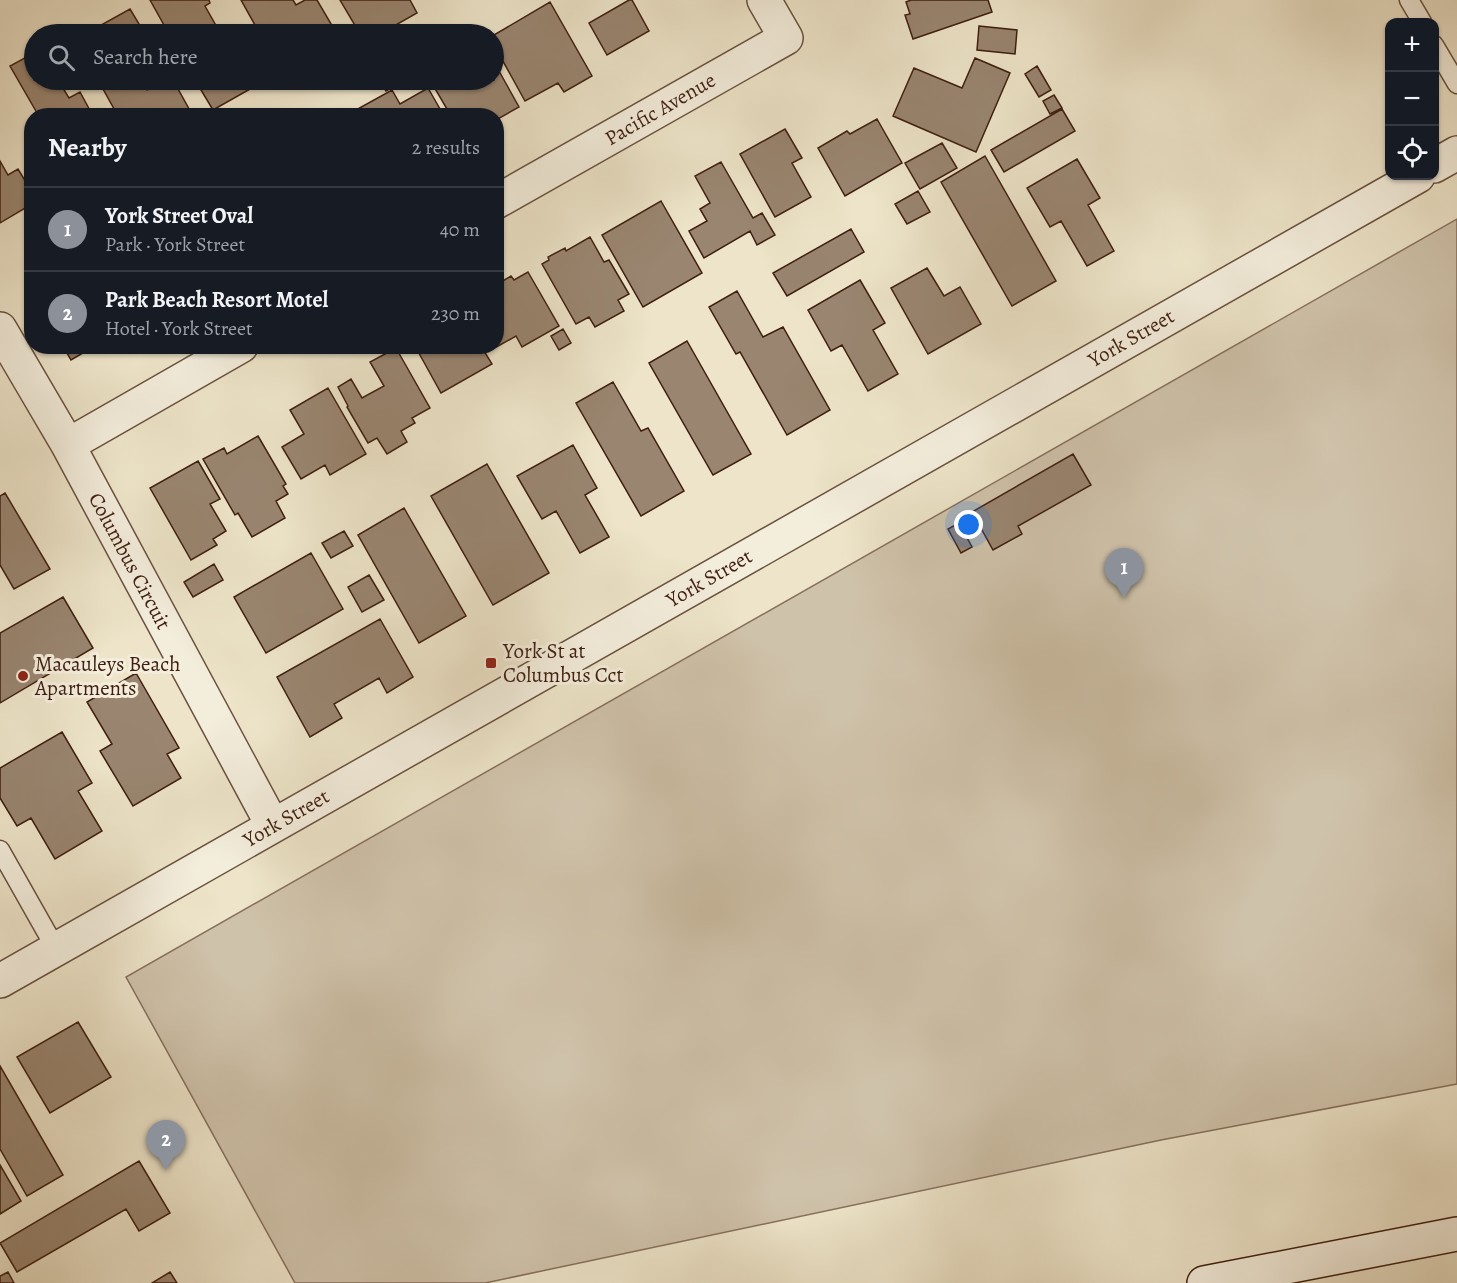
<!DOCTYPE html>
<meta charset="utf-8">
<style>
:root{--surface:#171b24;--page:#242831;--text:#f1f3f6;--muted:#9ea1a6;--line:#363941;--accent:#8c9099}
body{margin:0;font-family:Alegreya,serif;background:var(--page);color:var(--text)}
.controls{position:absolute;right:18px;top:18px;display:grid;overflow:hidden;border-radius:12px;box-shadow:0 2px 4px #0004}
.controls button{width:54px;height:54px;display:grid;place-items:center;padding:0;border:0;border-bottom:2px solid var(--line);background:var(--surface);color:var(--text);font:30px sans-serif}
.you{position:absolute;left:969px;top:525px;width:21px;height:21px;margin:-15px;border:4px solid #fff;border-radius:50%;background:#1a73e8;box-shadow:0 0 0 9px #1a73e833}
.badge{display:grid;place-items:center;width:39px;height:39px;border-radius:50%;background:var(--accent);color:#fff;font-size:20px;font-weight:700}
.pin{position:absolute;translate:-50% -50px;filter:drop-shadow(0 2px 3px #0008)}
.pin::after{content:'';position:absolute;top:32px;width:21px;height:18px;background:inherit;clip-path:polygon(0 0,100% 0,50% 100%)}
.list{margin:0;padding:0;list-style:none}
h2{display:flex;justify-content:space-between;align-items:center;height:78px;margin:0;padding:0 24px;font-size:26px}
h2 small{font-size:20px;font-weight:400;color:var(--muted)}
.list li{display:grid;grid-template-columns:39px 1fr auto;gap:18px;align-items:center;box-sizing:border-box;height:84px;padding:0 24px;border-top:2px solid var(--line)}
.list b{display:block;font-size:22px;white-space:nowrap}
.list p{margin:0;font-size:20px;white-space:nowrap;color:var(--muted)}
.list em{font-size:20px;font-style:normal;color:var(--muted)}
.icon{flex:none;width:33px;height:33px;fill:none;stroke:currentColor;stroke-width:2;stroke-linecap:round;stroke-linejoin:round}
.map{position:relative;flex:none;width:1457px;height:1283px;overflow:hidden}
.search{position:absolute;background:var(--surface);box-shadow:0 2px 4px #0004;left:24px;top:24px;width:480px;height:66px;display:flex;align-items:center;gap:15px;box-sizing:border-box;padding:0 21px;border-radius:33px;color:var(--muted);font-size:22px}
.panel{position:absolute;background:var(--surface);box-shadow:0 2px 4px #0004;left:24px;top:108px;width:480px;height:246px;border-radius:24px}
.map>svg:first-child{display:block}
.green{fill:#cfc2aa;stroke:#87705d;stroke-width:1.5}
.building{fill:#998570;stroke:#3f1e10;stroke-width:1.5}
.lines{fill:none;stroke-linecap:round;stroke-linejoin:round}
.service-casing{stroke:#6a503e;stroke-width:21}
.minor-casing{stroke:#6a503e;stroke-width:36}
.secondary-casing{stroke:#3f1e10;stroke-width:36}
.service{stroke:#f3eddc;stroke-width:18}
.minor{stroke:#f3eddc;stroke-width:33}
.secondary{stroke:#f3eddc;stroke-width:33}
.poi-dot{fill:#8f2418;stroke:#f3eddc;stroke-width:2}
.labels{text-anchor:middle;stroke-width:6;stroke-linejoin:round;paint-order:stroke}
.street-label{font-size:21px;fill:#3f1e10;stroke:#f3eddc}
.poi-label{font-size:21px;fill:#3f1e10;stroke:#f3eddc;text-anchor:start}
</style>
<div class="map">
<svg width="1457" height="1283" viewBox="0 0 1457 1283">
<rect width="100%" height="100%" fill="#ede4c9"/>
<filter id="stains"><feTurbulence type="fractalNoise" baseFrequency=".00333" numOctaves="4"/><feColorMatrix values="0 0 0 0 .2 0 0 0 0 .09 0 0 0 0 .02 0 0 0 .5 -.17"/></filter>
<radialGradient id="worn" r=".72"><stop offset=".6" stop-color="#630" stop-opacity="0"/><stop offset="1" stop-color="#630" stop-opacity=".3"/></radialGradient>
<path class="green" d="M1457 219V1084L1161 1140 485 1283H295L126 977Z"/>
<path class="building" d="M150 0H209L210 3 205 6 218 29 223 27 228 34H169Z
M241 0H293L296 5 305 0H317L337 34H260Z
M340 0H410L417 13 380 34H360Z
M629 0H632L649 31 607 55 589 23Z
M911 0H988L992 12 913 39 905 15 910 14 906 2Z
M550 2 592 76 564 92 558 83 525 101 494 45V35Z
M130 9 145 34H85Z
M979 26 1017 30 1015 54 977 50Z
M34 53V80H58L69 98 80 92 93 116H33L37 113 10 66Z
M975 58 1010 73 976 152 893 116 914 68 962 88Z
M494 62 519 107 496 120V116H479L478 114 476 116H451L430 80H494Z
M1037 66 1051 90 1039 97 1025 74Z
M98 80H141L147 90 166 80H173L193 116H118Z
M195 80H247L252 88 213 110Z
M379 80H405L386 91Z
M428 88 444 116H357L354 111 392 90 400 104Z
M1054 95 1062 108 1050 114 1043 101Z
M1062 109 1075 131 1004 172 991 150Z
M877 119 902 163 845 196 818 148 847 131 850 134Z
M785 129 802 158 792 163 811 197 775 217 740 154Z
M942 143 957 168 920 189 905 163Z
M985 156 1056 281 1012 306 941 182Z
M1077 159 1100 198 1088 205 1114 251 1087 266 1061 221 1050 227 1027 188Z
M0 161 8 175 18 169 32 192V204L0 223Z
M721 162 753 218 762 213 775 235 757 245 750 231 704 258 689 231 707 221 700 209 710 203 695 176Z
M918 191 930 212 907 224 895 204Z
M661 201 702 273 643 307 602 235Z
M851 229 864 252 787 296 773 273Z
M590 237 604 262 609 260 629 294 618 300 624 311 595 327 589 317 576 324 542 264 549 260 548 257 565 248 566 251Z
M927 268 944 296 960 287 981 324 928 354 891 288Z
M528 272 559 326 522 347 516 336 493 349 492 346H496V285L511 276 514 280Z
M860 280 885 323 873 330 898 374 868 391 842 345 831 351 808 310Z
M737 291 763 337 783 327 830 410 787 435 740 352 736 354 709 307Z
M563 329 571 343 559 350 551 336Z
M687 341 751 454 713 475 649 363Z
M63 346H95L71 360Z
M415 346H481L492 364 441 393Z
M396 348 430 408 412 418 415 423 401 431 407 442 387 454 377 438 368 443 347 407 348 406 338 387 351 379 362 398 384 386 370 362Z
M613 382 641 431 648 428 684 491 641 516 576 403Z
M328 388 366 454 330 475 325 465 301 479 282 447 304 434 290 410Z
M258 436 286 484 283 486 288 494 276 501 285 518 252 537 238 513 235 515 203 459 224 448 227 454Z
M573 445 597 488 585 495 609 537 580 553 556 511 542 519 517 476Z
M1073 454 1091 485 1018 526 1022 534 993 550 972 512Z
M198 461 220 499 210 504 226 531 213 539 217 545 191 560 150 488Z
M487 464 549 573 493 605 431 496Z
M5 493 50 569 14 589 0 565V496Z
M404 508 466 616 419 643 358 535Z
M959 523 972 547 961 553 948 529Z
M344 531 353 546 331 558 322 543Z
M311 553 343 609 266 653 234 597Z
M214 564 223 580 193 597 184 582Z
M369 575 384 600 362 612 348 587Z
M63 597 93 648 0 703V633Z
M380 619 413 677 387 693 379 678 334 704 342 718 310 737 277 677Z
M136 673 179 748 167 754 181 778 133 806 100 751 112 744 87 702Z
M62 732 92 783 78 791 102 831 55 859 31 818 17 826 0 798V768Z
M78 1022 111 1077 50 1113 17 1057Z
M0 1066 63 1175 27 1196 0 1149Z
M139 1161 170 1213 139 1231 126 1209 17 1272 0 1243Z
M0 1165 21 1201 0 1214Z
M8 1272 14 1283H0V1276Z
M170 1272 177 1283H152Z"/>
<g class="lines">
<g class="service-casing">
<path id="service" d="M1409 0 1422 22
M1434 45 1457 84
M0 850 56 949"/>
</g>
<g class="minor-casing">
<path id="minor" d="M1434 166 1457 153
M496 202 786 38 764 0
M0 329 68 445 273 826
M68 445 241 346
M0 981 1418 176"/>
</g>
<g class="secondary-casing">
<path id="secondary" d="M1204 1283 1457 1234"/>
</g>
<use href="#service" class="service"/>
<use href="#minor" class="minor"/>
<use href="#secondary" class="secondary"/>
</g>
<g class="poi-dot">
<rect x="485" y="657" width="12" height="12" rx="3"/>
<circle cx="23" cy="676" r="6"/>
</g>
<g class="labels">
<g class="street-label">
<text transform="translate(660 109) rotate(-30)" y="7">Pacific Avenue</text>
<text transform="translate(1131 338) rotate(-30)" y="7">York Street</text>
<text transform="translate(130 561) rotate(62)" y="7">Columbus Circuit</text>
<text transform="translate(709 578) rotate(-30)" y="7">York Street</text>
<text transform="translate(286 818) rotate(-30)" y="7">York Street</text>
</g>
<g class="poi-label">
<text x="503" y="658">York St at<tspan x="503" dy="24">Columbus Cct</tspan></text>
<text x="35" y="671">Macauleys Beach<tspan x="35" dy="24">Apartments</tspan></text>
</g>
</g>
<rect width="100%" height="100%" filter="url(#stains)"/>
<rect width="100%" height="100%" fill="url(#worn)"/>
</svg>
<div class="controls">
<button>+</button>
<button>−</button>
<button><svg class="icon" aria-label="locate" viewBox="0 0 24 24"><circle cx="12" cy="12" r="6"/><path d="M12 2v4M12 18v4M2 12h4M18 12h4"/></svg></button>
</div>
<div class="you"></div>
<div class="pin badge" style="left:1124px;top:598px">1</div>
<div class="pin badge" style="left:166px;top:1170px">2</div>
<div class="search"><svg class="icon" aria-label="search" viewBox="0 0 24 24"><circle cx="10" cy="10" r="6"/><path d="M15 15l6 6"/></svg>Search here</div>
<section class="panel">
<h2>Nearby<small>2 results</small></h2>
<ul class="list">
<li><span class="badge">1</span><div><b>York Street Oval</b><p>Park · York Street</p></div><em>40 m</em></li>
<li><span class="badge">2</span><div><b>Park Beach Resort Motel</b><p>Hotel · York Street</p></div><em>230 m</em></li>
</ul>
</section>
</div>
